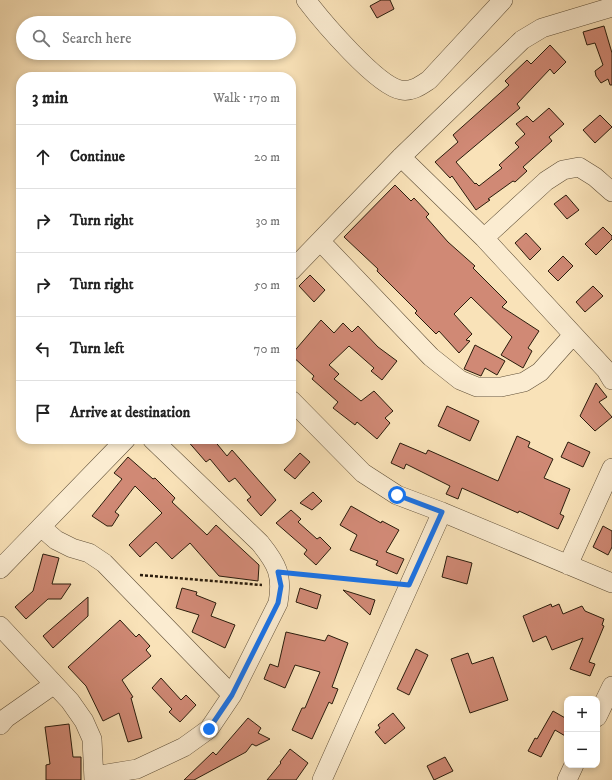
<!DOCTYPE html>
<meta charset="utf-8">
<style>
:root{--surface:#fff;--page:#f6f6f6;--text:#222;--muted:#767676;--line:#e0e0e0}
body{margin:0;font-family:"IM FELL DW Pica",serif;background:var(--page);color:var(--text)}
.controls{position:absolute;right:12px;bottom:12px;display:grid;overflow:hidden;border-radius:8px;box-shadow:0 2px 6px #0003}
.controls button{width:36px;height:36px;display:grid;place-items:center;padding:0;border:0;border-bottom:1px solid var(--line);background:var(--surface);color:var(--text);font:20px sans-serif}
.stop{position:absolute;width:12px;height:12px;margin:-9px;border:3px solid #1a73e8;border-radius:50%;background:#fff}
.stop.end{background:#1a73e8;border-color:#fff;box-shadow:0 1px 4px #0008}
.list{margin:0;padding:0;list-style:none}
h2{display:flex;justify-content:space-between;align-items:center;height:52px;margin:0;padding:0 16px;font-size:17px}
h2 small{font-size:13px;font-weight:400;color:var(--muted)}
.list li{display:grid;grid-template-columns:26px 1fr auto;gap:12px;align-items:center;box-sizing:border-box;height:64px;padding:0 16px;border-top:1px solid var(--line)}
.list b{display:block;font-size:15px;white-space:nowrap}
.list em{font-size:13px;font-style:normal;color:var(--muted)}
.icon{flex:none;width:22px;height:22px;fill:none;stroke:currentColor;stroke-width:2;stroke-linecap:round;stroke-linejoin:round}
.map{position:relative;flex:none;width:612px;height:780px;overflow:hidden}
.search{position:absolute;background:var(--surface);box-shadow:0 2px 6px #0003;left:16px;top:16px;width:280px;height:44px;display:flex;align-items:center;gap:10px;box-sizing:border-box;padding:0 14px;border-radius:22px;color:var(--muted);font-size:15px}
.panel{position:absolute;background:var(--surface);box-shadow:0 2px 6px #0003;left:16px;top:72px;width:280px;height:372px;border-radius:16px}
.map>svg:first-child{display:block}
.building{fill:#d08975;stroke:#2a1c0c}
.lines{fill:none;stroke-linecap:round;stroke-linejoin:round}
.minor-casing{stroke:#5e4e37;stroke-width:20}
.path{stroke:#2a1c0c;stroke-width:2.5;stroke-dasharray:3 2;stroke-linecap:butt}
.minor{stroke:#fbecd1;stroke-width:19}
.route{stroke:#1a73e8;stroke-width:5}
</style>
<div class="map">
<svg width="612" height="780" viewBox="0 0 612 780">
<rect width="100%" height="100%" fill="#f9e2b8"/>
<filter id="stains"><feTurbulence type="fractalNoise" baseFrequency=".005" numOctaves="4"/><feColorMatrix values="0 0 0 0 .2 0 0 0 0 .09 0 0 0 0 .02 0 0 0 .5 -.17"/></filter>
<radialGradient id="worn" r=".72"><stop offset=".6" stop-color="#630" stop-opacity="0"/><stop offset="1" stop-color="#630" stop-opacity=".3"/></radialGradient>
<path class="building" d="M381 0H390L394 9 377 18 370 6Z
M604 26 612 53V85H610L608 79 601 83 596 76 595 71 603 65 595 43 587 45 583 32Z
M550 45 566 62 554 74 550 69 517 104 520 108 456 162 475 184 476 183 479 186 502 168 499 165 519 147 515 143 525 134 516 124 527 116 533 122 549 108 564 124 549 137 552 141 523 167 527 171 515 182 513 181 488 199 490 200 476 210 452 176 450 178 435 162 458 142 453 135 509 85 505 81 527 60 531 64Z
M600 115 612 127 595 143 583 130Z
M395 185 411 201 414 198 429 214 426 217 448 242 475 266 473 268 507 302 502 307 539 331 528 348 532 351 523 368 501 355 512 337 472 298 471 297 454 314 472 334 466 340 470 341 459 353 439 331 436 334 415 313 417 311 377 271 378 269 344 237Z
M566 195 579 210 567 219 554 204Z
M603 227 612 236V239L596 255 585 244Z
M526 233 541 249 530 260 515 243Z
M563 256 573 266 558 281 548 271Z
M310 275 325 290 314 302 299 286Z
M593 286 603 296 585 312 576 302Z
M321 320 334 333 343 323 352 332 358 326 378 347 397 361 382 380 371 371 374 368 349 346 329 365 339 374 334 379 361 401 374 391 393 411 385 418 390 423 377 439 357 422 355 425 333 408 338 402 312 379 314 376 291 355Z
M475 345 505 361 497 375 485 368 481 376 464 369Z
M596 383 607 397 599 402 612 417 595 431 580 416Z
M447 406 479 421 470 441 438 426Z
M517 436 530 442 528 447 553 459 544 478 570 489 560 514 564 516 558 529 519 511 518 513 462 488 458 499 446 494 450 486 406 464 404 469 391 463 400 443 426 454 428 450 498 481Z
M186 439H213L227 456 232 450 276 500 261 516 247 500 251 497 235 478 229 482 210 459 206 462Z
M568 442 590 452 583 467 561 457Z
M300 453 310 462 295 479 284 470Z
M128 457 153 479 155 478 175 498 172 502 207 535 216 525 259 565 258 581 219 576 190 543 172 559 156 542 140 557 129 545 162 513 135 486 115 512 119 515 112 526H107L92 516 122 479 114 473Z
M313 492 322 501 312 510 300 503Z
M351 506 381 523 382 521 399 530 386 552 404 559 397 574 376 565 378 561 350 550 357 535 340 525Z
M291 510 301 519 298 522 317 539 320 537 331 548 316 565 304 554 307 550 276 523Z
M603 526 612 531V547L608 555 593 547Z
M43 554 59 558 52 584H71L61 599H48L26 619 15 607 33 591Z
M447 556 472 563 467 584 442 577Z
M182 588 197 592 196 595 216 603 211 616 235 625 225 648 192 632 199 615 176 608Z
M300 588 321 595 317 609 296 602Z
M343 590 375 600 370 615Z
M88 597V616L53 648 43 636Z
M551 604 552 607 559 604 563 614 582 606 585 611 604 619 602 625 604 626 589 662 595 664 590 676 570 669 583 638 552 650 546 636 533 642 523 616Z
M120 620 136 637 139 634 150 646 146 650 151 656 122 680 133 697 131 698 142 738 128 742 119 713 103 721 86 686 68 667Z
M286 632 325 641 328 635 348 643 332 687 338 689 332 704 329 702 312 739 292 730 302 708H305L320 672 295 665 285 688 264 679 270 664 278 667Z
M416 649 428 655 409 695 397 689Z
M468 653 472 664 493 657 508 700 470 713 451 659Z
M161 678 181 700 186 695 196 705 180 722 169 712 172 709 152 688Z
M553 711 567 719V737L555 730 541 757 528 751 535 738 537 739Z
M393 713 405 728 385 744 375 732 380 728 378 725Z
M248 718 261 728 258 733 270 739 256 746 252 744 246 752 194 780H184L213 752 216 755Z
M69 724 73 757H81V780H46V765L50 764 45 727Z
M290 749 308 763 296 780H267L281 763 280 762Z
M445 757 453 771 434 780 427 766Z"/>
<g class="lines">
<g class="minor-casing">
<path id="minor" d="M306 0C322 21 377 86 401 90 412 92 420 86 429 80L503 0
M401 157 484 238 606 370 612 380
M484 238 546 181 563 170 579 167 595 177 612 192
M320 241 431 357 460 380 477 387H501L524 382 540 372 573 335
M291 271 401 157 522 40 542 28 612 7
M291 400 363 473 397 495 442 512 612 583
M41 527 56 540 72 548 89 553 104 563 232 695
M568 565 612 468
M0 569 126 439
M0 626 70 701 84 721 92 739 94 780
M597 717 612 686
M0 725 6 718 53 685
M94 776 137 769 184 747 209 729 232 695 278 603C283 575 277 564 260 543L152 439
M322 780 442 512
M567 780 574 765"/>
</g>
<path class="path" d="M295 574 391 583
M140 575 262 585"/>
<use href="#minor" class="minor"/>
</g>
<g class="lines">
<path class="route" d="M209 729 232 695 278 603 281 586 278 572 409 585 442 512 397 495"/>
</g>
<rect width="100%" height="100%" filter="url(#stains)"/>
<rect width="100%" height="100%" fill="url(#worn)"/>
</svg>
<div class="controls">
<button>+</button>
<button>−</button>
</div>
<div class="stop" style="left:397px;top:495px"></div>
<div class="stop end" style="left:209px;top:729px"></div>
<div class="search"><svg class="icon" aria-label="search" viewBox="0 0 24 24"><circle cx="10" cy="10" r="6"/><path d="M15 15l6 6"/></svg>Search here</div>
<section class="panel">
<h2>3 min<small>Walk · 170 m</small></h2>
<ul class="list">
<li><svg class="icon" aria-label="ahead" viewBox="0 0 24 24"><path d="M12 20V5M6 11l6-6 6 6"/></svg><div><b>Continue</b></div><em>20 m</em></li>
<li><svg class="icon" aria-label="right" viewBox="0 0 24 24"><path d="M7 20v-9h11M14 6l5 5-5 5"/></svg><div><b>Turn right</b></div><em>30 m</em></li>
<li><svg class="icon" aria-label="right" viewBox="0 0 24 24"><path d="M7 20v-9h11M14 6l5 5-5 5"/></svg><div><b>Turn right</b></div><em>50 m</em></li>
<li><svg class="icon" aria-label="left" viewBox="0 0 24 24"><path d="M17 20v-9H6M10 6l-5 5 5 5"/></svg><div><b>Turn left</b></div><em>70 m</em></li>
<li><svg class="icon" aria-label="arrive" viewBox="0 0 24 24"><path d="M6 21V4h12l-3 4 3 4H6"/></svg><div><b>Arrive at destination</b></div></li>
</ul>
</section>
</div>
